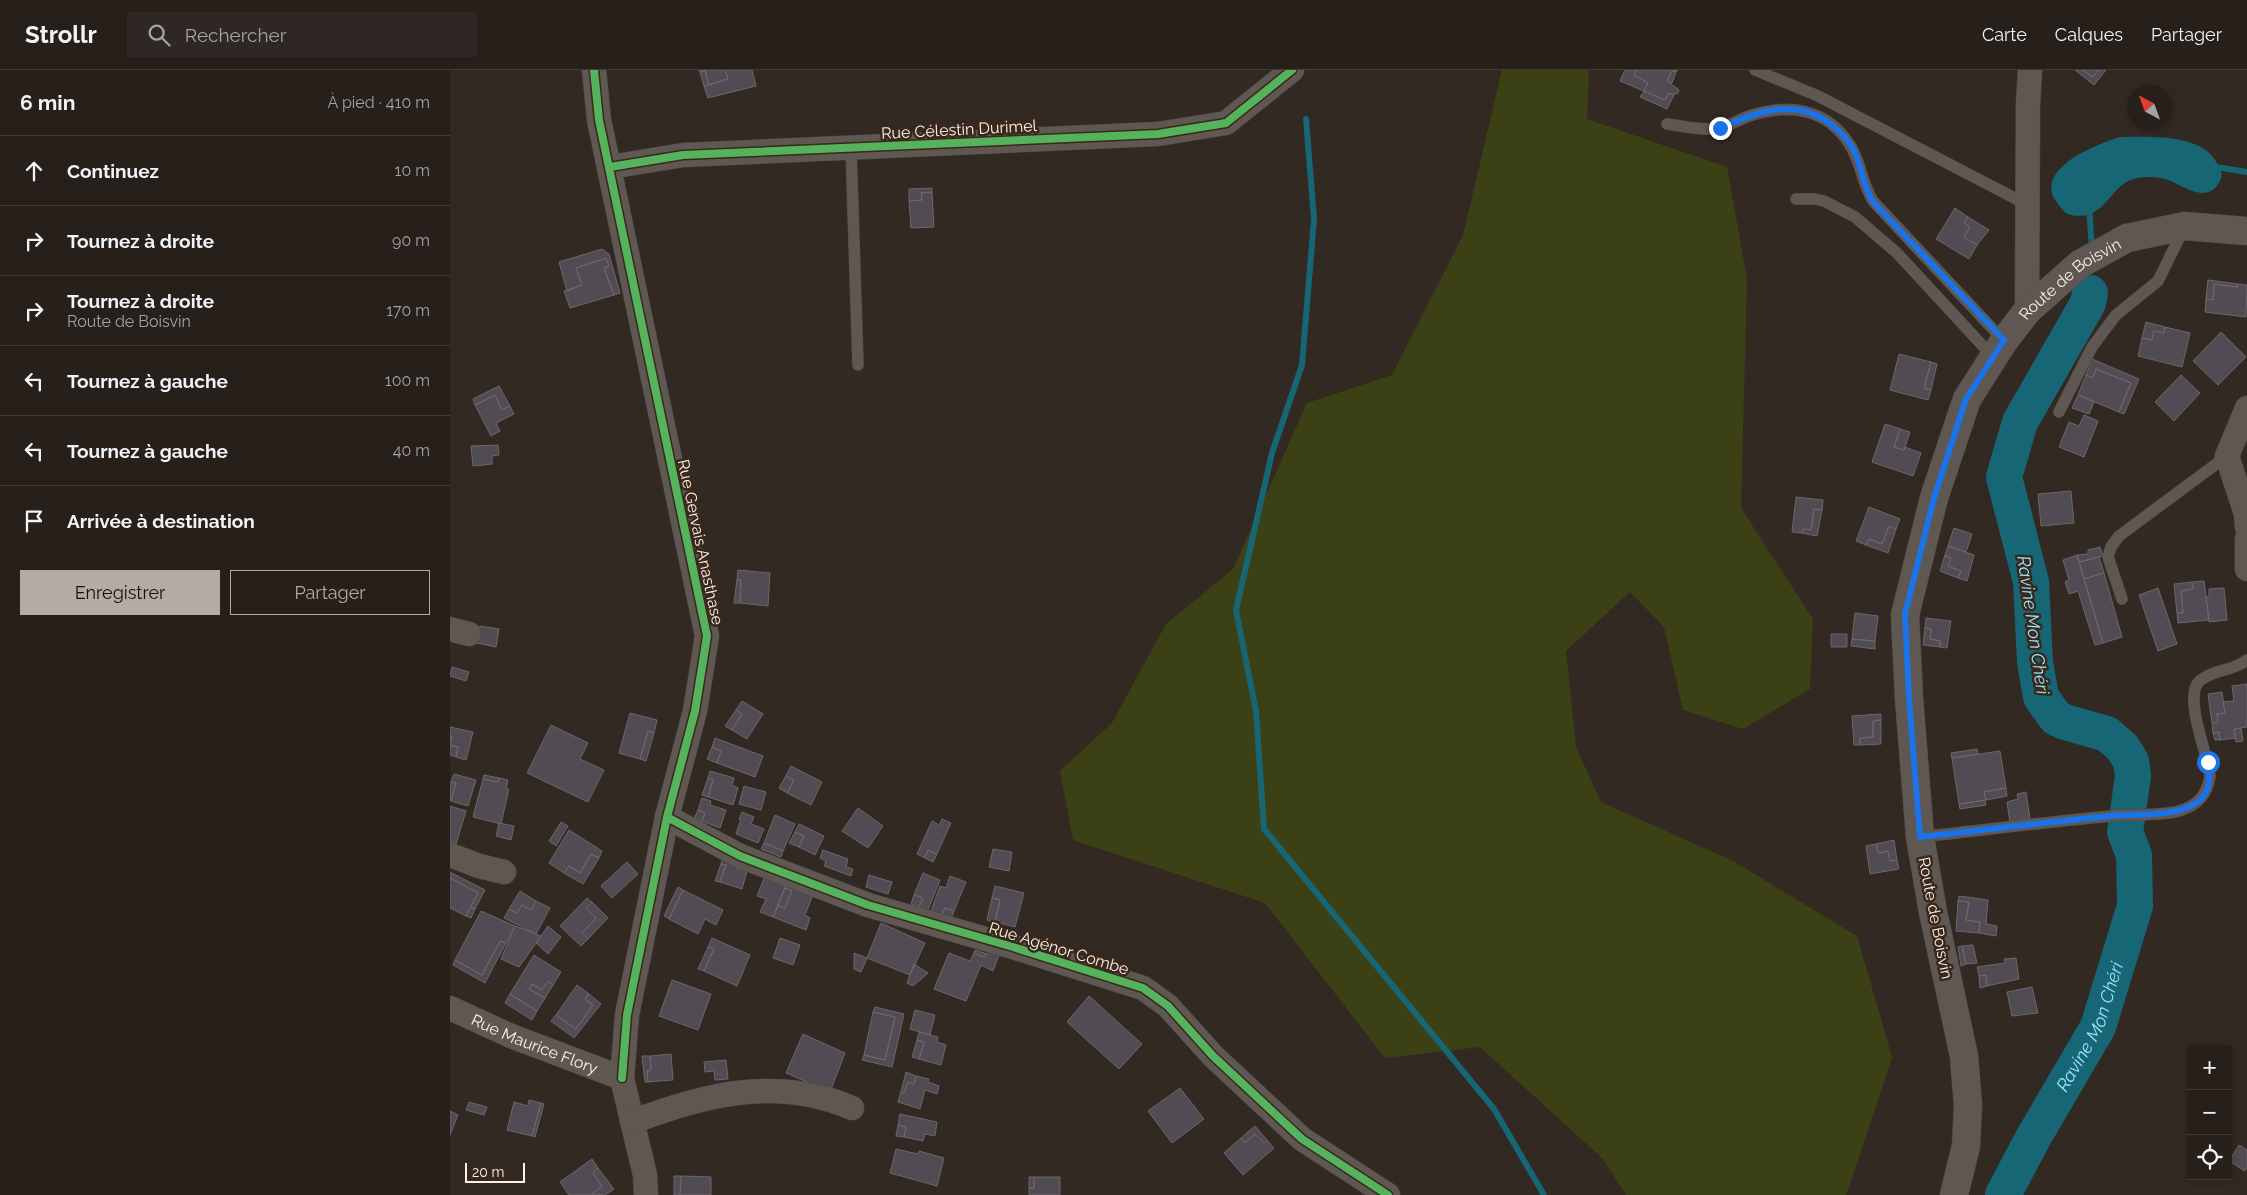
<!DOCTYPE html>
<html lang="fr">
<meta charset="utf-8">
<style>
:root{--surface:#261f1a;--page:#2e2723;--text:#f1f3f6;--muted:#a4a2a2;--line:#423d39;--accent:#b5aba3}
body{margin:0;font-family:Raleway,sans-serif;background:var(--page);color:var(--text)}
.controls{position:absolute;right:15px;bottom:15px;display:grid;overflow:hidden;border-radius:0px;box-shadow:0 2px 8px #0003}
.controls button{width:45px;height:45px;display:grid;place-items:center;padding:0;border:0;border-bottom:1px solid var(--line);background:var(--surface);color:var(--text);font:25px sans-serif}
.compass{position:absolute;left:1677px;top:15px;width:45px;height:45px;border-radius:50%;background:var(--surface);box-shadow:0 2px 8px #0003;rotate:319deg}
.scale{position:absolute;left:15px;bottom:12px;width:60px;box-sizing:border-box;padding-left:5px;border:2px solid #fcf1e8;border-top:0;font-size:14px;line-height:18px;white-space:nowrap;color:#fcf1e8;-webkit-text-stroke:4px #39281b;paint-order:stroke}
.stop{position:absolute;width:15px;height:15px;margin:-11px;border:4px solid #1a73e8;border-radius:50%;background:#fff}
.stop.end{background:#1a73e8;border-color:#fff;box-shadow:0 1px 5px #0008}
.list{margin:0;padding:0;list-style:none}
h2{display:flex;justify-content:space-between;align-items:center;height:65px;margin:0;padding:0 20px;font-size:21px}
h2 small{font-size:16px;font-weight:400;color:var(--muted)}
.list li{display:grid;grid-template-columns:32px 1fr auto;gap:15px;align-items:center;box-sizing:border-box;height:70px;padding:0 20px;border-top:1px solid var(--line)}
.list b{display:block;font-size:19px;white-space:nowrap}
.list p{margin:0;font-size:16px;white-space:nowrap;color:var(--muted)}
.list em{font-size:16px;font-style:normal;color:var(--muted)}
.actions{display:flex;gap:10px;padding:15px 20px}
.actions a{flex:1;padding:11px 0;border:1px solid var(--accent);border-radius:0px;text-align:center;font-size:18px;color:var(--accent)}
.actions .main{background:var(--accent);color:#111}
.icon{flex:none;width:28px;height:28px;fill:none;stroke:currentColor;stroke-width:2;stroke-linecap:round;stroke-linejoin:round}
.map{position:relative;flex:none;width:1797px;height:1125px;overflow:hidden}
header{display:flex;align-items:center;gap:30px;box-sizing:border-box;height:70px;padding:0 25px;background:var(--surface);border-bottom:1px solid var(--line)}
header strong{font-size:24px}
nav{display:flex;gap:28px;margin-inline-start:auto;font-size:18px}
.search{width:350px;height:45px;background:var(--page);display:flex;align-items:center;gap:12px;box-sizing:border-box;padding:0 18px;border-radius:0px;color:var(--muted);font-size:19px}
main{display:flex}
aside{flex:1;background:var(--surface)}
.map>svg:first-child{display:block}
.green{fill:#3c4115}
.water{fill:#166676}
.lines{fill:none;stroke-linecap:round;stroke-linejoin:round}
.stream{stroke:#166676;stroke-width:6}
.river{stroke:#166676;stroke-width:36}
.building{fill:#514b54;stroke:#6c6769}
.lane-casing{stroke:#4e4740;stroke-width:12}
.street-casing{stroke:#4e4740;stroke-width:25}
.secondary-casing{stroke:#4e4740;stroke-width:29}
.lane{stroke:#5f5752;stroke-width:11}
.street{stroke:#5f5752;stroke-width:24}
.secondary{stroke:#5f5752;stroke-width:28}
.cycleway-casing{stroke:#39281b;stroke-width:11}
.cycleway{stroke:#56b35d;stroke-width:8}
.route{stroke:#1a73e8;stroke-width:6}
.labels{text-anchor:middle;stroke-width:5;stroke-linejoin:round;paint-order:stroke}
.street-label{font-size:16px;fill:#fcf1e8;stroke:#39281b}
.water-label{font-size:18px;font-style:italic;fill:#98e4f8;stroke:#39281b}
</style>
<header>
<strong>Strollr</strong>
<div class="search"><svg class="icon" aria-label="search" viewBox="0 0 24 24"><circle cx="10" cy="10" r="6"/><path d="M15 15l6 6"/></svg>Rechercher</div>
<nav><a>Carte</a><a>Calques</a><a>Partager</a></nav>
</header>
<main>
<aside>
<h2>6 min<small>À pied · 410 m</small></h2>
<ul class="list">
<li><svg class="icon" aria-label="ahead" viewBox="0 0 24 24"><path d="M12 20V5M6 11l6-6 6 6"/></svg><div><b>Continuez</b></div><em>10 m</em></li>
<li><svg class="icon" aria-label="right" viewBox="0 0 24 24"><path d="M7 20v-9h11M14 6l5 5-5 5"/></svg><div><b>Tournez à droite</b></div><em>90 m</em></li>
<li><svg class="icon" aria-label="right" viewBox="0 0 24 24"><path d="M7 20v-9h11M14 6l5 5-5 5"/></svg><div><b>Tournez à droite</b><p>Route de Boisvin</p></div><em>170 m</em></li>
<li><svg class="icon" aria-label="left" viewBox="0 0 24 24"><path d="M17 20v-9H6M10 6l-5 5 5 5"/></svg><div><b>Tournez à gauche</b></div><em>100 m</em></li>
<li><svg class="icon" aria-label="left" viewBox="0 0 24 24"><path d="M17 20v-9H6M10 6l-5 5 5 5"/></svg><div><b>Tournez à gauche</b></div><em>40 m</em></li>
<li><svg class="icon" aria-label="arrive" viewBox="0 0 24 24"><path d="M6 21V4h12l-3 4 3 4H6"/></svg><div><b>Arrivée à destination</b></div></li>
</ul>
<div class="actions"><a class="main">Enregistrer</a><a>Partager</a></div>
</aside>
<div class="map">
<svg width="1797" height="1125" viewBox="0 0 1797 1125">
<rect width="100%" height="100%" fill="#322922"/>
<path class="green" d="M1052 0H1139L1137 49 1277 97 1297 209 1291 438 1363 549 1360 619 1293 659 1233 640 1214 557 1180 522 1116 581 1126 677 1151 732 1283 791 1407 866 1442 987 1396 1125H1176L1153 1089 1030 977 935 988 815 833 623 770 610 701 662 653 716 554 783 499 857 333 942 305 1013 165Z"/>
<path class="water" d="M1670 67C1699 67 1751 63 1767 93 1770 98 1774 105 1770 111 1758 134 1736 118 1721 111 1711 107 1698 106 1687 108 1659 113 1657 152 1621 145 1613 143 1610 136 1605 130 1586 97 1648 74 1670 67Z"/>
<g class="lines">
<path class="stream" d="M856 49 864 149 852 295 822 383 786 540 806 641 814 759 1044 1039 1094 1125
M1761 96 1797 102
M1639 135 1642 180"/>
<path class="river" id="s1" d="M1553 1125 1583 1068 1648 957 1685 836 1684 785 1675 762 1683 706 1681 691 1672 677 1657 664 1615 652 1606 648 1591 627 1585 592 1581 512 1554 407 1570 352 1638 233 1640 223"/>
</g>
<path class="building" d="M249 0H275L278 9 259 15 255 1 250 2Z
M275 0H302L306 16 258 28 254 16 278 9Z
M1175 0H1187L1184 5 1198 13 1194 21 1170 11Z
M1187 0H1228L1226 2 1222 1 1217 11 1222 13 1221 14 1229 20 1228 23 1222 25 1219 23 1215 30 1194 21 1198 13 1184 5Z
M1625 0H1633L1643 7 1648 0H1656L1644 15Z
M1633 0H1648L1643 7Z
M255 1 259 15 254 16 250 2Z
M1222 1 1226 2 1222 13 1217 11Z
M1194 21 1215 30 1219 23 1224 25 1217 39 1190 27Z
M482 118V122L471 123 472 130 459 131V119Z
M482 122 484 157 461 158 459 131 472 130 471 123Z
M1505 138 1518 147 1514 153 1520 157 1514 167 1527 175 1519 189 1486 169Z
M1518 147 1539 160 1527 175 1514 167 1520 157 1514 153Z
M152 179 159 184 170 223 164 225 154 198 159 196 156 188 126 198 132 215 117 221 109 192Z
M156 188 159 196 154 198 164 225 120 238 114 221 132 215 126 198Z
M1758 210 1788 214V217L1764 214 1763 230 1756 229Z
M1764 214 1788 217V214L1797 215 1796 247 1755 242 1756 229 1763 230Z
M1696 252 1715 257 1714 263 1704 261 1702 270 1692 268Z
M1715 257 1740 263 1732 297 1688 286 1692 268 1702 270 1704 261 1714 263Z
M1771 262 1796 287 1768 315 1743 291Z
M1449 284 1481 292 1474 318 1481 320 1478 330 1440 320Z
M1642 289 1689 309 1674 344 1669 342 1681 313 1646 299 1643 308 1636 305Z
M1481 292 1487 294 1481 320 1474 318Z
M1646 299 1681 313 1669 342 1628 325 1636 305 1643 308Z
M1731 305 1750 323 1724 351 1705 332Z
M49 316 60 336 52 340 45 325 25 335 23 329Z
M45 325 52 340 60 336 64 344 46 353 50 361 41 366 25 335Z
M1628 325 1644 332 1639 344 1622 338Z
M1634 345 1648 351 1634 387 1609 377 1619 352 1629 356Z
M1435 354 1450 359 1444 377 1454 380 1455 377 1471 383 1463 406 1422 392Z
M1450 359 1460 362 1454 380 1444 377Z
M48 375 49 385 42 386V394L23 396 21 376Z
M1621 421 1624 453 1591 456 1588 424Z
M1346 427 1373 430 1372 440 1364 439 1361 460 1353 459 1352 463 1342 462Z
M1419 437 1450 449 1446 459 1439 456 1432 474 1419 469 1416 475 1406 471Z
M1364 439 1372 440 1367 466 1352 463 1353 459 1361 460Z
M1439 456 1446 459 1438 483 1416 475 1419 469 1432 474Z
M1504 458 1522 464 1516 482 1498 476Z
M1498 476 1524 485 1517 511 1508 508 1511 501 1498 496 1501 488 1495 485Z
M1650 477 1653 486 1629 492 1627 485 1638 484V480Z
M1495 485 1501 488 1498 496 1511 501 1508 508 1490 501Z
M1627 485 1653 573 1645 575 1628 521 1619 524 1615 512 1619 510 1613 490Z
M1649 487 1654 503 1634 509 1629 492Z
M288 500 320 503 318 536 290 533 291 510H287Z
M1654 503 1672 567 1653 573 1634 509Z
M287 510H291L290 533H284Z
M1754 511 1759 550 1728 553 1727 543H1733L1731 521 1743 519 1742 512Z
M1742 512 1743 519 1731 521 1733 543H1727L1724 514Z
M1708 518 1727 574 1708 581 1689 525Z
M1774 518 1777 550 1759 552 1756 527 1759 526V519Z
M1405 543 1428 546 1425 571 1402 569Z
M1476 548 1501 551 1497 578 1490 577V571L1480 569 1481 559 1475 558Z
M30 556 49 559 46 577 27 573Z
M1475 558 1481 559 1480 569 1490 571V577L1473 575Z
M1381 564H1397V577H1381Z
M1402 569 1425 571V579L1401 576Z
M2 597 19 602 16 611 0 606Z
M1797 614V657L1784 659 1786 668 1770 670 1769 662 1763 663 1762 653 1768 652 1767 644 1775 643 1773 632 1784 631 1782 616Z
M1772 622 1775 643 1767 644 1768 652 1762 653 1758 624Z
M292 631 313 644 297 669 282 660 292 644 286 640Z
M286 640 292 644 282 660 275 656Z
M180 643 207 650 204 663 198 661 190 689 169 683Z
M1431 644V650L1423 651V667L1410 668V675H1404L1402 646Z
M1431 650V674L1410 675V668L1423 667V651Z
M101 655 138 673 130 689 154 700 138 732 77 703Z
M0 657 23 662 16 690 6 687 8 677 0 675 2 667 0 666Z
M1791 658 1793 671 1786 672 1784 659Z
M198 661 204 663 196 691 190 689Z
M1769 662 1770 670H1765L1763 663Z
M0 666 2 667 0 675 8 677 6 687 0 685Z
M265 668 313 686 305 707 267 693 271 681 262 677Z
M262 677 271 681 267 693 257 689Z
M1527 679 1528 684 1502 688 1501 683Z
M1550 681 1556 718 1534 722 1536 730 1509 734 1502 688Z
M341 696 372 712 361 735 337 723 344 710 336 706Z
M260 701 284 708 282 715 288 718 283 735 258 727 263 710 258 708Z
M4 704 26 710 18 736 1 731 6 713 1 712Z
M34 705 49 708 48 712 33 709Z
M336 706 344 710 337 723 329 718Z
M49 708 58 710 56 719H59L51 754 23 747 33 709 48 712Z
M258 708 263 710 258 727 252 725Z
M1 712 6 713 1 731 0 730Z
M294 716 316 722 311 740 289 734Z
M1556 718 1557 726 1536 730 1534 722Z
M1576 722 1580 749 1560 752 1557 732 1568 729 1567 724Z
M252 728 261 731 260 735 276 740 270 758 252 751 255 743 248 740Z
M1535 730 1536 735 1510 739 1509 734Z
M0 736 16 741 6 774 0 772Z
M408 738 433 756 418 778 392 761Z
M248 740 255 743 252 751 244 749Z
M292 742 304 747 301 754 314 759 308 773 286 764 291 749H289Z
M325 745 345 754 333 781 314 773Z
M492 749 501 753 487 784 478 780 475 788 467 784 482 751 489 755Z
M111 752 118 756 106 776 99 771Z
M49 753 64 756 61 770 46 766Z
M349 754 374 766 365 785 349 777 354 766 345 762Z
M119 760 152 781 149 788 141 784 130 803 119 796 114 803 99 793Z
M345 762 354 766 349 777 339 773Z
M1444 770 1447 790 1440 791 1438 781 1428 783 1426 774Z
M314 773 333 781 331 787 311 779Z
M1426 774 1428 783 1438 781 1440 791 1447 790 1449 799 1420 804 1416 776Z
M543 779 562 782 559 801 539 797Z
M373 780 398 789 396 797 403 799 401 806 374 796 376 791 370 788Z
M478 780 487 784 483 792 475 788Z
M274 783 290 788 286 798 297 801 292 819 270 812 276 795 271 794Z
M141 784 149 788 133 814 114 803 119 796 130 803Z
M177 792 188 804 162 828 151 816Z
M271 794 276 795 270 812 265 811Z
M317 801 338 809 323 847 310 842 316 829 307 826Z
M0 802 35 820 25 839 21 837 28 823 0 808Z
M473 803 490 810 478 840 469 837 473 828 464 825Z
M419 805 442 812 438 824 416 817Z
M500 806 516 812 504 841 495 838 492 845 481 841 490 816 496 818Z
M0 808 28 823 16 846 0 838Z
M338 809 365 819 355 845 360 848 356 860 323 847 328 836 335 838 342 821 335 818Z
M545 816 574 823 565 857 545 852 550 830 542 828Z
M228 817 233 820 219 849 214 846Z
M335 818 342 821 335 838 328 836Z
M233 820 273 840 266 855 255 849 248 864 219 849Z
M70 821 86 831 81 840 72 835 67 843 59 839Z
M464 825 473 828 469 837 461 834Z
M1509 826 1538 830 1536 854 1547 856 1546 866 1529 863 1530 852 1516 850 1519 832 1508 831Z
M137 828 142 832 136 838 146 848 132 863 138 869 131 876 110 856Z
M542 828 550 830 545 852 537 850Z
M86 831 100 838 86 864 54 848 59 839 67 843 72 835 81 840Z
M1508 831 1519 832 1516 850 1530 852 1529 863 1506 861Z
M142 832 158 848 138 869 132 863 146 848 136 838Z
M21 837 25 839 21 848 16 846Z
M495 838 504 841 501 849 492 845Z
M31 841 65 856 56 873 50 871 32 905 5 890Z
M431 853 475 873 460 905 417 888Z
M65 856 91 866 69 897 51 889Z
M98 856 111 867 98 884 86 873Z
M262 868 300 885 287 916 254 901 264 879 258 877Z
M330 868 350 875 343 895 323 888Z
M50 871 56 873 35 913 3 895 5 890 32 905Z
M1523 875 1527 893 1516 894 1512 876Z
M1512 876 1516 894 1511 896 1508 877Z
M258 877 264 879 254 901 248 899Z
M525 880 537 884 534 887 524 883Z
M539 881 549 885 543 901 531 895 516 931 484 919 499 883 520 891 524 883 534 887Z
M404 883 417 888 411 902 404 899Z
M84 885 111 902 103 915 98 911 92 920 82 914 79 919 95 928 87 941 60 924Z
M1566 888 1569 909 1537 916 1536 905 1529 906 1527 897 1555 893 1554 889Z
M464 894 478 903 463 916 457 913Z
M1536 905 1537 916 1530 918 1529 906Z
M222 910 261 924 248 960 209 946Z
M98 911 103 915 95 928 79 919 82 914 92 920Z
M127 915 139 924 135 929 143 935 126 959 106 945Z
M1582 917 1588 943 1562 946 1557 922Z
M60 924 87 941 82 950 55 933Z
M139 924 151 934 124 968 101 951 106 945 126 959 143 935 135 929Z
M639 926 692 974 669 999 617 952Z
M425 937 454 944 442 997 412 990 414 985 435 990 445 947 423 942Z
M465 940 485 945 480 965 460 959Z
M423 942 445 947 435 990 414 985Z
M469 962 488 967 487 972 496 975 491 995 469 989 474 972 467 970Z
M353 964 395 983 380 1022 336 1003Z
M467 970 474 972 469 989 462 987Z
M221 984 223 1010 198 1012 197 1001 201 1000 200 986Z
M192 986H200L201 1000 197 1001 198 1012H195Z
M276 990 278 1009 265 1010 264 1001 255 1002 254 992Z
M456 1002 466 1006 464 1014 458 1012 454 1023 451 1022Z
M466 1006 479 1009 478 1012 489 1016 487 1024 475 1020 470 1039 448 1032 451 1022 454 1023 458 1012 464 1014Z
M730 1018 754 1049 722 1073 698 1041Z
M79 1030 91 1033 82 1066 57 1060 64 1032 78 1036Z
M19 1032 37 1037 34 1045 16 1040Z
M91 1033 94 1034 85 1067 82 1066Z
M0 1041 8 1045 0 1065Z
M450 1044 487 1052 485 1066 475 1064 473 1071 454 1067 456 1057 448 1055Z
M448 1055 456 1057 454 1067 446 1066Z
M805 1056 817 1070 814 1073 805 1064 795 1073 791 1068Z
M805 1064 814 1073 817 1070 824 1078 793 1105 774 1083 791 1068 795 1073Z
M1789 1075 1797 1080V1097L1795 1101 1779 1091Z
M446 1079 468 1084 469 1081 494 1088 487 1116 440 1103Z
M142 1089 148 1098 143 1103 152 1116 142 1124 143 1125H119L110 1112Z
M148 1098 164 1119 155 1125 142 1124 152 1116 143 1103Z
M224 1106H231L230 1125H224Z
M231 1106 261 1107V1125H230Z
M579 1107H584V1118H579Z
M584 1107H610V1125H579V1118H584Z"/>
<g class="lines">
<g class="lane-casing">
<path id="lane" d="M1305 0 1366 25 1578 135
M1217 54C1233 56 1251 61 1267 58 1278 57 1288 50 1299 46 1338 33 1377 38 1400 75 1411 92 1412 114 1423 131L1554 271
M401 78 408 295
M1346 129H1365L1374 131 1405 147 1447 183 1543 287
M1609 342 1642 277 1666 245 1708 211 1734 158
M1672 529 1658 487 1661 477 1669 466 1777 386
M1470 767C1534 760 1597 752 1661 746 1680 744 1713 746 1729 741 1748 735 1757 725 1760 706 1757 683 1739 640 1745 619 1746 614 1750 610 1754 608 1767 599 1783 601 1797 590"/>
</g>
<g class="street-casing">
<g id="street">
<path d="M144 0 149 50 257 566 245 641 217 747 177 945 172 1008"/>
<path d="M160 97 233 85 708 64 776 53 842 0"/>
<path d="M1577 241 1578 34 1580 0"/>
<path d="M1797 338 1777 386 1796 444 1797 457"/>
<path d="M1797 469V499"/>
<path d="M0 559 19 564"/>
<path d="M217 747 290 786 418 835 563 877 693 918 718 936 763 986 852 1069 938 1125"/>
<path d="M0 785 29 796 54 802"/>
<path id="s2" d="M0 938 61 966 172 1008 195 1105 196 1125"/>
<path d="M182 1052C255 1024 327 1006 402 1038"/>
</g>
</g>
<g class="secondary-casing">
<g id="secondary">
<path id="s3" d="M1504 1125 1516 1076 1518 1036 1514 986 1483 842 1470 767 1459 628 1455 545 1484 428 1517 329 1554 271 1577 241 1630 194 1677 168 1735 156 1797 161"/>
</g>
</g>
<use href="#lane" class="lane"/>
<use href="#street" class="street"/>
<use href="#secondary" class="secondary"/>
<g class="cycleway-casing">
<path id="cycleway" d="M144 0 149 50 257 566 245 641 217 747 177 945 172 1008
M160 97 233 85 708 64 776 53 842 0
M217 747 290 786 418 835 563 877 693 918 718 936 763 986 852 1069 938 1125"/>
</g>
<use href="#cycleway" class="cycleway"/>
</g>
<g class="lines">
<path class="route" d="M1270 58C1308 42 1345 26 1382 55 1392 63 1401 73 1406 85 1412 101 1414 117 1423 132L1554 270 1516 329 1484 428 1455 544 1459 628 1470 767C1534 760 1597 752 1660 746 1688 743 1722 748 1746 733 1761 723 1760 708 1758 692"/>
</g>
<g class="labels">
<g class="street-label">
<text transform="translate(509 59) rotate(-3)" y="6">Rue Célestin Durimel</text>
<text dy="6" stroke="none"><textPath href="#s3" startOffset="972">Route de Boisvin</textPath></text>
<text transform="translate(251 472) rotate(78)" y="6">Rue Gervais Anasthase</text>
<text transform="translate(1486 848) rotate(79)" y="6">Route de Boisvin</text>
<text transform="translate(609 878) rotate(17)" y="6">Rue Agénor Combe</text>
<text dy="6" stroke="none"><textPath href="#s2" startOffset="92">Rue Maurice Flory</textPath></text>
</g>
<g class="water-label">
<text transform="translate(1583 555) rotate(82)" y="6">Ravine Mon Chéri</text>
<text dy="6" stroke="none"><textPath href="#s1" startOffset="190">Ravine Mon Chéri</textPath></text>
</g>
</g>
</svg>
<div class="controls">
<button>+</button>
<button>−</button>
<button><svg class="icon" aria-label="locate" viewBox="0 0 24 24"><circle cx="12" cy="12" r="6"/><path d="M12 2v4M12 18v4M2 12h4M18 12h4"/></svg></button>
</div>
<svg class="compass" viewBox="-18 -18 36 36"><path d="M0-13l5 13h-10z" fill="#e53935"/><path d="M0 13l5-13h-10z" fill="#a4a2a2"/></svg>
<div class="scale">20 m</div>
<div class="stop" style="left:1758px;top:692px"></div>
<div class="stop end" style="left:1270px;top:58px"></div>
</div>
</main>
